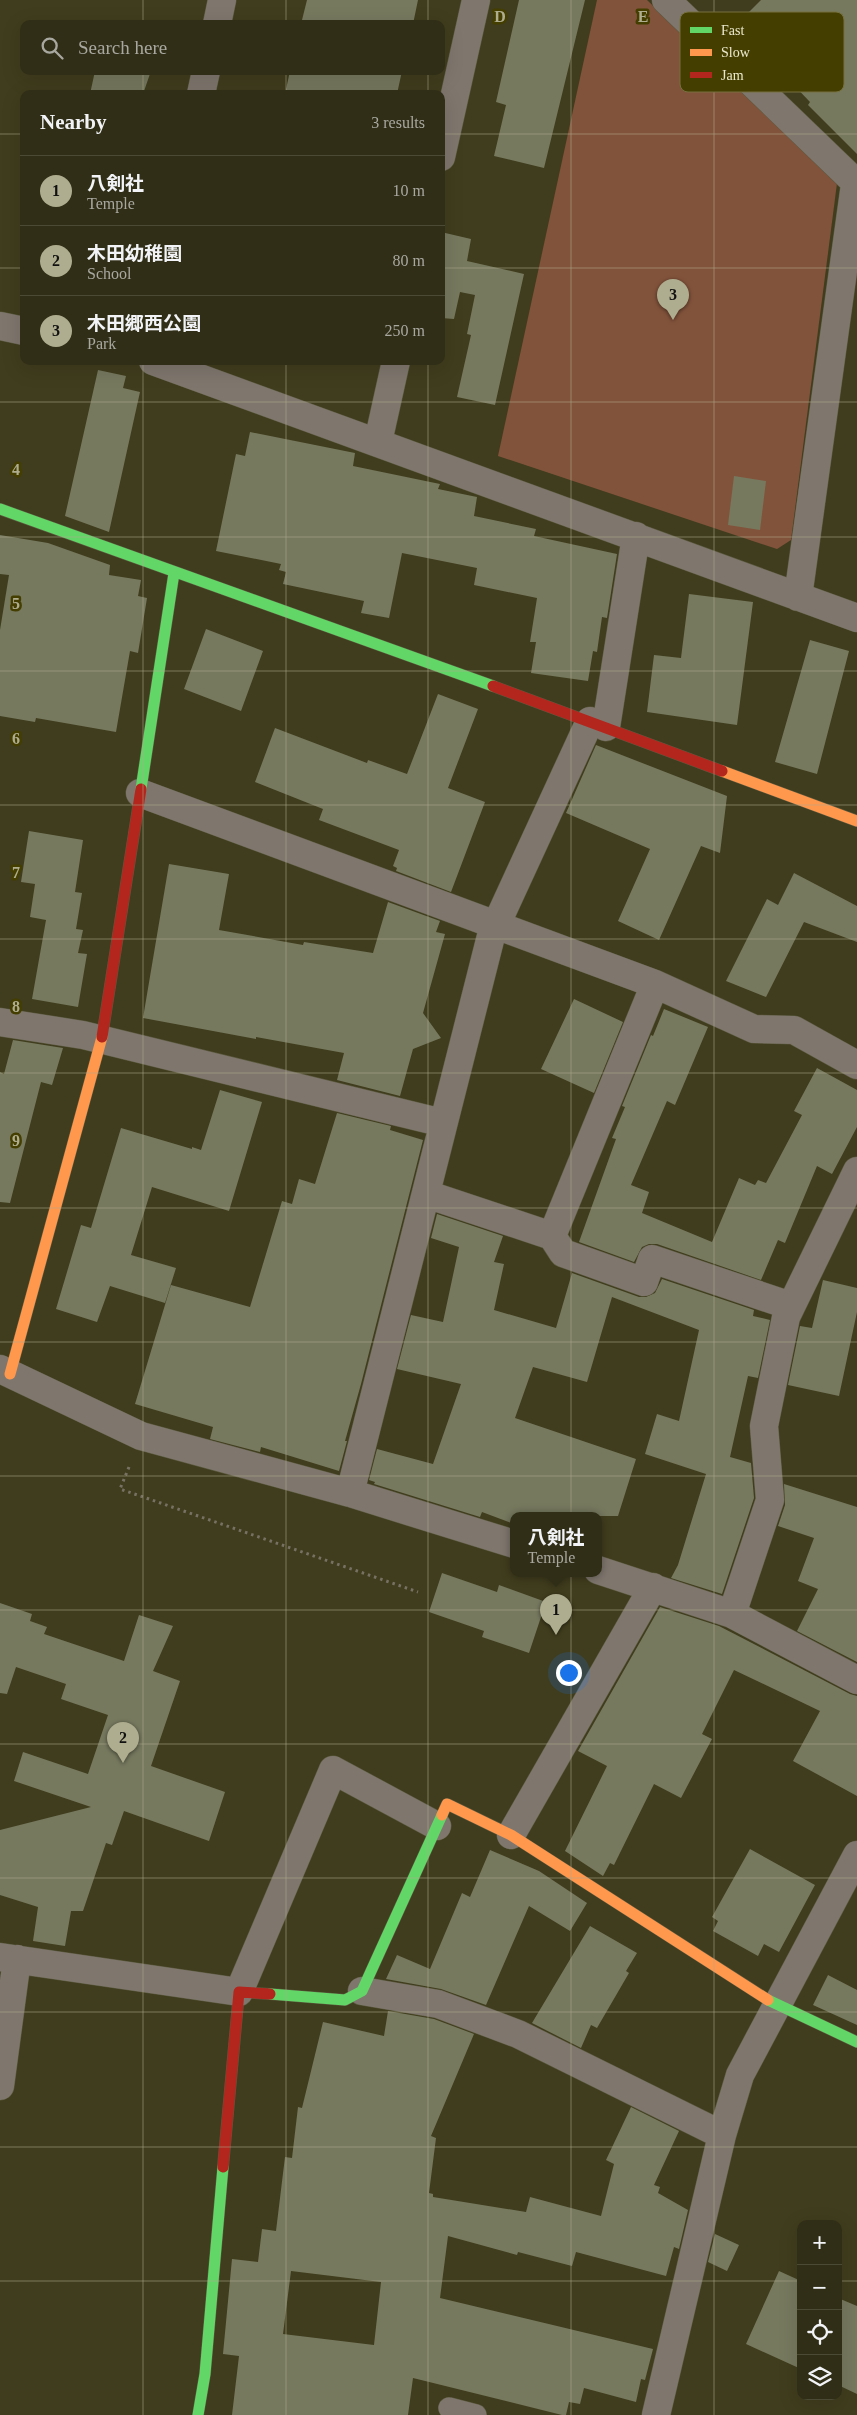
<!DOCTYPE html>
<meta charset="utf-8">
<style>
:root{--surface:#302e16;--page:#3c3a23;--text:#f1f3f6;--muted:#a8a8a1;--line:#4b4a35;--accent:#afad8f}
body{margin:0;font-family:"Times New Roman","Noto Sans JP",serif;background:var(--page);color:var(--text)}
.controls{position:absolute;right:15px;bottom:15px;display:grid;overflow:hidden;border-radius:10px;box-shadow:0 5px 20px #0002}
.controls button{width:45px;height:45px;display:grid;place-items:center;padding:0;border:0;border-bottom:1px solid var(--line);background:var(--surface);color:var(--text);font:25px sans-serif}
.you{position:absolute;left:568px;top:1672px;width:18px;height:18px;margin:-12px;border:4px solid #fff;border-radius:50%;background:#1a73e8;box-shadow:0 0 0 8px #1a73e833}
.badge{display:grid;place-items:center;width:32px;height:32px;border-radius:50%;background:var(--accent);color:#111;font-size:16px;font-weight:700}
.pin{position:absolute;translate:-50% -41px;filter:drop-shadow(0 1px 2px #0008)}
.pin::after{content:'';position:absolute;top:26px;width:18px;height:15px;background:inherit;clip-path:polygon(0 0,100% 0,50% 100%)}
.popup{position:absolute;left:510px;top:1512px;width:92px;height:65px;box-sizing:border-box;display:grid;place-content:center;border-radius:10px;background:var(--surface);filter:drop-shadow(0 1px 4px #0005);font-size:16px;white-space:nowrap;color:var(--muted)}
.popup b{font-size:19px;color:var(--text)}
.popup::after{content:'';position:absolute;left:50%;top:100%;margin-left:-10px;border:10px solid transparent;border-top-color:var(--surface)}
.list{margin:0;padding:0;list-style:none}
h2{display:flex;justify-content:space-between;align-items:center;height:65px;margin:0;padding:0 20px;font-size:21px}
h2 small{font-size:16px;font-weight:400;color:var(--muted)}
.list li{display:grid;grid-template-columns:32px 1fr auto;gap:15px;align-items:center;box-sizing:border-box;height:70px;padding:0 20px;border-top:1px solid var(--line)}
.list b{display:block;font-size:19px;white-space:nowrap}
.list p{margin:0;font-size:16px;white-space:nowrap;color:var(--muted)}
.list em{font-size:16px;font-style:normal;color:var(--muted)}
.icon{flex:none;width:28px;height:28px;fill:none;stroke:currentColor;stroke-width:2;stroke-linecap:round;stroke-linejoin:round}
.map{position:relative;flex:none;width:857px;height:2415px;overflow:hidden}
.search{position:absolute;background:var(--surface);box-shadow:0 5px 20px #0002;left:20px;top:20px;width:425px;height:55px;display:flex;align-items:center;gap:12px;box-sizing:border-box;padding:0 18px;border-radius:10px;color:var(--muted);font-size:19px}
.panel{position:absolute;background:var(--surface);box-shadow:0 5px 20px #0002;left:20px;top:90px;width:425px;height:275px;border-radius:10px}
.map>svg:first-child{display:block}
.green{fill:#82533b}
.building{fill:#76795e;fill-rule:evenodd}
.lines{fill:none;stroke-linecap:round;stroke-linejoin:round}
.lane-casing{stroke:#5c5a40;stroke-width:22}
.street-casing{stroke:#5c5a40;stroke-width:29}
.fast-casing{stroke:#5c5a40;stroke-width:12}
.slow-casing{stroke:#5c5a40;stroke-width:12}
.jam-casing{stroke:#5c5a40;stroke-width:12}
.path{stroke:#777164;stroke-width:3;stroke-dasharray:2.5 4;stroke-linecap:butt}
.lane{stroke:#7f776e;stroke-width:21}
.street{stroke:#7f776e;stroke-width:28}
.fast{stroke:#63d668;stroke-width:11}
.slow{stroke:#ff974d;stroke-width:11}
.jam{stroke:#b3261e;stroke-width:11}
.grid{fill:none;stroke:#afad8f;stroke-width:1;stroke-opacity:0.55}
.key{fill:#443e01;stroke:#76713e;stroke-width:1}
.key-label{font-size:14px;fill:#ebe9cc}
.grid-label{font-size:16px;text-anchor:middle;font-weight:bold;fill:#afad8f;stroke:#443e01;stroke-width:5;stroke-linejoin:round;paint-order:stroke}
</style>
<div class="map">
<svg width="857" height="2415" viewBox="0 0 857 2415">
<rect width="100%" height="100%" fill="#403d1e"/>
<path class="green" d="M597 0H647L837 183 791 540 777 549 498 456Z"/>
<path class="building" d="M307 0H418L413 24H301Z
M519 0H585L544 168 494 156 506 105 496 102Z
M761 0H857V154L808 105 810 102 736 25Z
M95 71H151L143 94H90Z
M290 71H402L397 94H285Z
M441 232 471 239 467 261 524 274 495 405 457 397 471 335 467 334 475 295 460 292 454 319 441 318Z
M98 370 126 376 123 388 140 392 109 532 65 516Z
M250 432 355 453 353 466 440 484 438 489 477 497 474 516 536 529 534 536 617 554 607 618 602 617 597 652 593 651 588 681 531 673 536 642H530L537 598 474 585 477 568 402 553 389 618 361 613 364 601 283 584 286 572 279 570 281 564 216 551 236 454 245 456Z
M734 476 766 481 760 530 728 525Z
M0 535 48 543 110 565 109 575 141 580 138 596 147 598 138 653 130 651 116 732 36 718 35 722 0 716V630L9 575 0 574Z
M689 594 753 602 737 725 647 712 654 655 681 658Z
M206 629 263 651 241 711 184 689Z
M810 640 849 651 817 774 775 762Z
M438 694 478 709 448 788 485 802 451 892 396 871 397 868 393 866 399 850 319 820 323 809 255 782 275 728 367 763 368 760 407 774Z
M596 745 727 796 720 853 701 846 659 940 618 921 650 849 566 813Z
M29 831 83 840 75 892 82 893 76 929 83 930 78 953 87 954 78 1007 32 999 46 920 30 917 35 884 21 882Z
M169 864 229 874 219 930 303 945 304 942 373 953 388 902 440 921 436 932 445 934 423 1013 441 1038 413 1049 400 1096 337 1080 344 1053 256 1037V1039L143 1018Z
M794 873 857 906V942L804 922 766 997 726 981 767 899 778 905Z
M574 999 623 1022 594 1093 541 1069Z
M664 1009 708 1027 675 1105 667 1101 631 1185 649 1192 642 1213 712 1242 739 1178 755 1185 758 1180 766 1183 802 1115 794 1111 817 1068 857 1090V1127L832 1174 817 1166 785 1243 778 1240 761 1280 657 1244H649L642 1247 634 1262 579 1242 616 1139 612 1138 625 1107 622 1106 651 1035 653 1036Z
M13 1040 63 1048 52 1085 41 1082 10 1203 0 1202V1072L4 1074Z
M220 1090 262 1102 229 1211 152 1187 131 1255 176 1268 165 1303 110 1286 97 1322 56 1309 81 1225 91 1228 121 1128 192 1149V1147L201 1150Z
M337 1113 391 1126 390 1130 423 1140 361 1384 345 1441H347L339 1471 261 1447 260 1452 210 1439 213 1427 135 1404 171 1285 250 1307 282 1201 292 1204 299 1179 315 1184Z
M437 1214 503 1236 494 1262 504 1264 494 1310 556 1328 572 1273 639 1297H646L655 1293 662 1279 754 1310 753 1316 770 1320 758 1378 748 1376 730 1457 751 1463 754 1498 722 1594 671 1578 678 1565 706 1474 645 1454 657 1414 679 1421 699 1330 612 1297 587 1382 533 1367 515 1418 636 1459 618 1516H514V1524L482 1512 480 1517 374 1484 375 1482 369 1480 377 1449 433 1464 461 1384 397 1369 411 1315 443 1322 459 1247 431 1238Z
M823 1280 857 1288V1312L839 1396 788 1385 800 1326 812 1328Z
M784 1484 857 1507V1662L797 1631 818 1589 798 1581 814 1538 778 1526 785 1505Z
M442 1573 497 1592 499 1585 546 1602 529 1653 482 1637 484 1631 429 1612Z
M0 1603 32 1614 30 1621 47 1627 44 1634 124 1661 139 1615 173 1626 153 1671 180 1681 151 1766 225 1792 209 1841 124 1811 112 1845 106 1843 83 1911H71L65 1946 33 1941 38 1907 0 1895V1830L91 1807 14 1781 23 1752 88 1774 108 1715 61 1699 66 1684 16 1667 7 1694 0 1693Z
M660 1607 719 1626 850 1694 857 1696V1796L793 1761 820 1711 734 1670 702 1734 712 1739 681 1798 654 1784 614 1865 610 1863 603 1876 565 1851 607 1766 578 1751Z
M750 1849 815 1885 779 1952 764 1944 758 1956 713 1931 718 1921 712 1917Z
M490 1850 539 1871 587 1903 570 1931 529 1906 486 2005 441 1989 386 1979 397 1955 430 1969 462 1893 470 1897Z
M590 1926 637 1953 626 1971 629 1973 597 2028 591 2025 581 2048 532 2023Z
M828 1975 857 1990V2025L813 2005Z
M388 2011 434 2019 474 2034 431 2136 436 2138 429 2193 433 2194V2197L526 2212 530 2197 601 2216 614 2164 606 2160 631 2107 679 2131 654 2185 660 2187 658 2193 688 2210 679 2249 674 2247 666 2276 576 2252 572 2266 518 2252 517 2255 448 2236 440 2298 653 2349 645 2380 641 2379 636 2402 584 2388 580 2404 569 2402 566 2415H562L413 2378 408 2415H232L239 2356 223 2354 232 2259 258 2262 262 2229 276 2231 285 2157 292 2158 298 2107 302 2108 323 2022 384 2036ZM291 2271 381 2282 374 2345 283 2334Z
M715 2234 739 2245 727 2271 708 2262Z
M779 2271 801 2281V2369L746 2344Z
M838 2298 857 2306V2394L838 2385Z"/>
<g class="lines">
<g class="lane-casing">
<path id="lane" d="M449 2408 476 2415"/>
</g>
<g class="street-casing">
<path id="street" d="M666 0 857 184
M217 24 222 0
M201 94 206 71
M441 157 476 0
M0 326 24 331
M153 361 857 618
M378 442 396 361
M798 597 855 184
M606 727 636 536
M140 793 655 984 754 1029 794 1030 857 1065
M0 1022 83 1035 443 1123
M426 1194 552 1236 655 984
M552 1236 563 1253 644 1282 652 1259 791 1306
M0 1369 141 1436 350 1493 514 1544
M350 1493 491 936 590 721
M598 1570 732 1614 857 1680
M732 1614 770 1500 764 1426 786 1317 857 1171
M511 1835 653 1587
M0 1957 239 1992 333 1770 437 1826
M362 1991 438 2004 518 2034 722 2135
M0 2086 17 1959
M656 2415 722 2135 740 2075 857 1855"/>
</g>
<g class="fast-casing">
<path id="fast" d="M0 509 493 686
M141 789 174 573
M270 1994 345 2000 362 1991 442 1815
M768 2000 857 2042
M198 2415 205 2374 223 2167"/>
</g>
<g class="slow-casing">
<path id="slow" d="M722 771 857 821
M10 1374 102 1037
M442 1815 447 1804 511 1835 768 2000"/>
</g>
<g class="jam-casing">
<path id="jam" d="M493 686 722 771
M102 1037 141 789
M223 2167 239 1992 270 1994"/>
</g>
<path class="path" d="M129 1467 120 1489 418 1592"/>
<use href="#lane" class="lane"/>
<use href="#street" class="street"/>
<use href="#fast" class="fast"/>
<use href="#slow" class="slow"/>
<use href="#jam" class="jam"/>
</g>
<path class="grid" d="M143 0V24M286 0V24M428 0V24M571 0V2415M714 0V2415M143 71V94M286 71V94M428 71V94M0 134H24M441 134H857M0 268H24M441 268H857M143 361V2415M286 361V2415M428 361V2415M0 402H857M0 537H857M0 671H857M0 805H857M0 939H857M0 1073H857M0 1208H857M0 1342H857M0 1476H857M0 1610H857M0 1744H857M0 1878H857M0 2012H857M0 2147H857M0 2281H801M838 2281H857"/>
<rect x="680" y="12" width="164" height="80" rx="8" class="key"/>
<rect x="690" y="27" width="22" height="6" fill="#63d668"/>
<rect x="690" y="49" width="22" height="7" fill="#ff974d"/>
<rect x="690" y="72" width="22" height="6" fill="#b3261e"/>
<g class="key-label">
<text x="721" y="35">Fast</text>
<text x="721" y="57">Slow</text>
<text x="721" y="80">Jam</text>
</g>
<g class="grid-label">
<text x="500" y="22">D</text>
<text x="643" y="22">E</text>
<text x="16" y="475">4</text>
<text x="16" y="609">5</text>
<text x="16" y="744">6</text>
<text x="16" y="878">7</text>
<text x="16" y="1012">8</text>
<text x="16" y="1146">9</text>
</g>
</svg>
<div class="controls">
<button>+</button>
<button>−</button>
<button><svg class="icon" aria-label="locate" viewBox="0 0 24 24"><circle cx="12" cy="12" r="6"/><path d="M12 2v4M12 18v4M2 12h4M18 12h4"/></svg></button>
<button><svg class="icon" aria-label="layers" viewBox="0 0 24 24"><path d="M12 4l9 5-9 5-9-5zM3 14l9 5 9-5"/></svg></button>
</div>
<div class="you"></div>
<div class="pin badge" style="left:556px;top:1635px">1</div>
<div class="popup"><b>八剣社</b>Temple</div>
<div class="pin badge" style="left:123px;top:1763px">2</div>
<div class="pin badge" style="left:673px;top:320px">3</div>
<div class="search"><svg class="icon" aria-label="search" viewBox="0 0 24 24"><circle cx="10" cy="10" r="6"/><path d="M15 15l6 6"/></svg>Search here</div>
<section class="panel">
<h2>Nearby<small>3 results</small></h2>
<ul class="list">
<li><span class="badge">1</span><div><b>八剣社</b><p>Temple</p></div><em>10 m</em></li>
<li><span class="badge">2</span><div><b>木田幼稚園</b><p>School</p></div><em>80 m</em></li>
<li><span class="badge">3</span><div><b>木田郷西公園</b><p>Park</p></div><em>250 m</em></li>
</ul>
</section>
</div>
